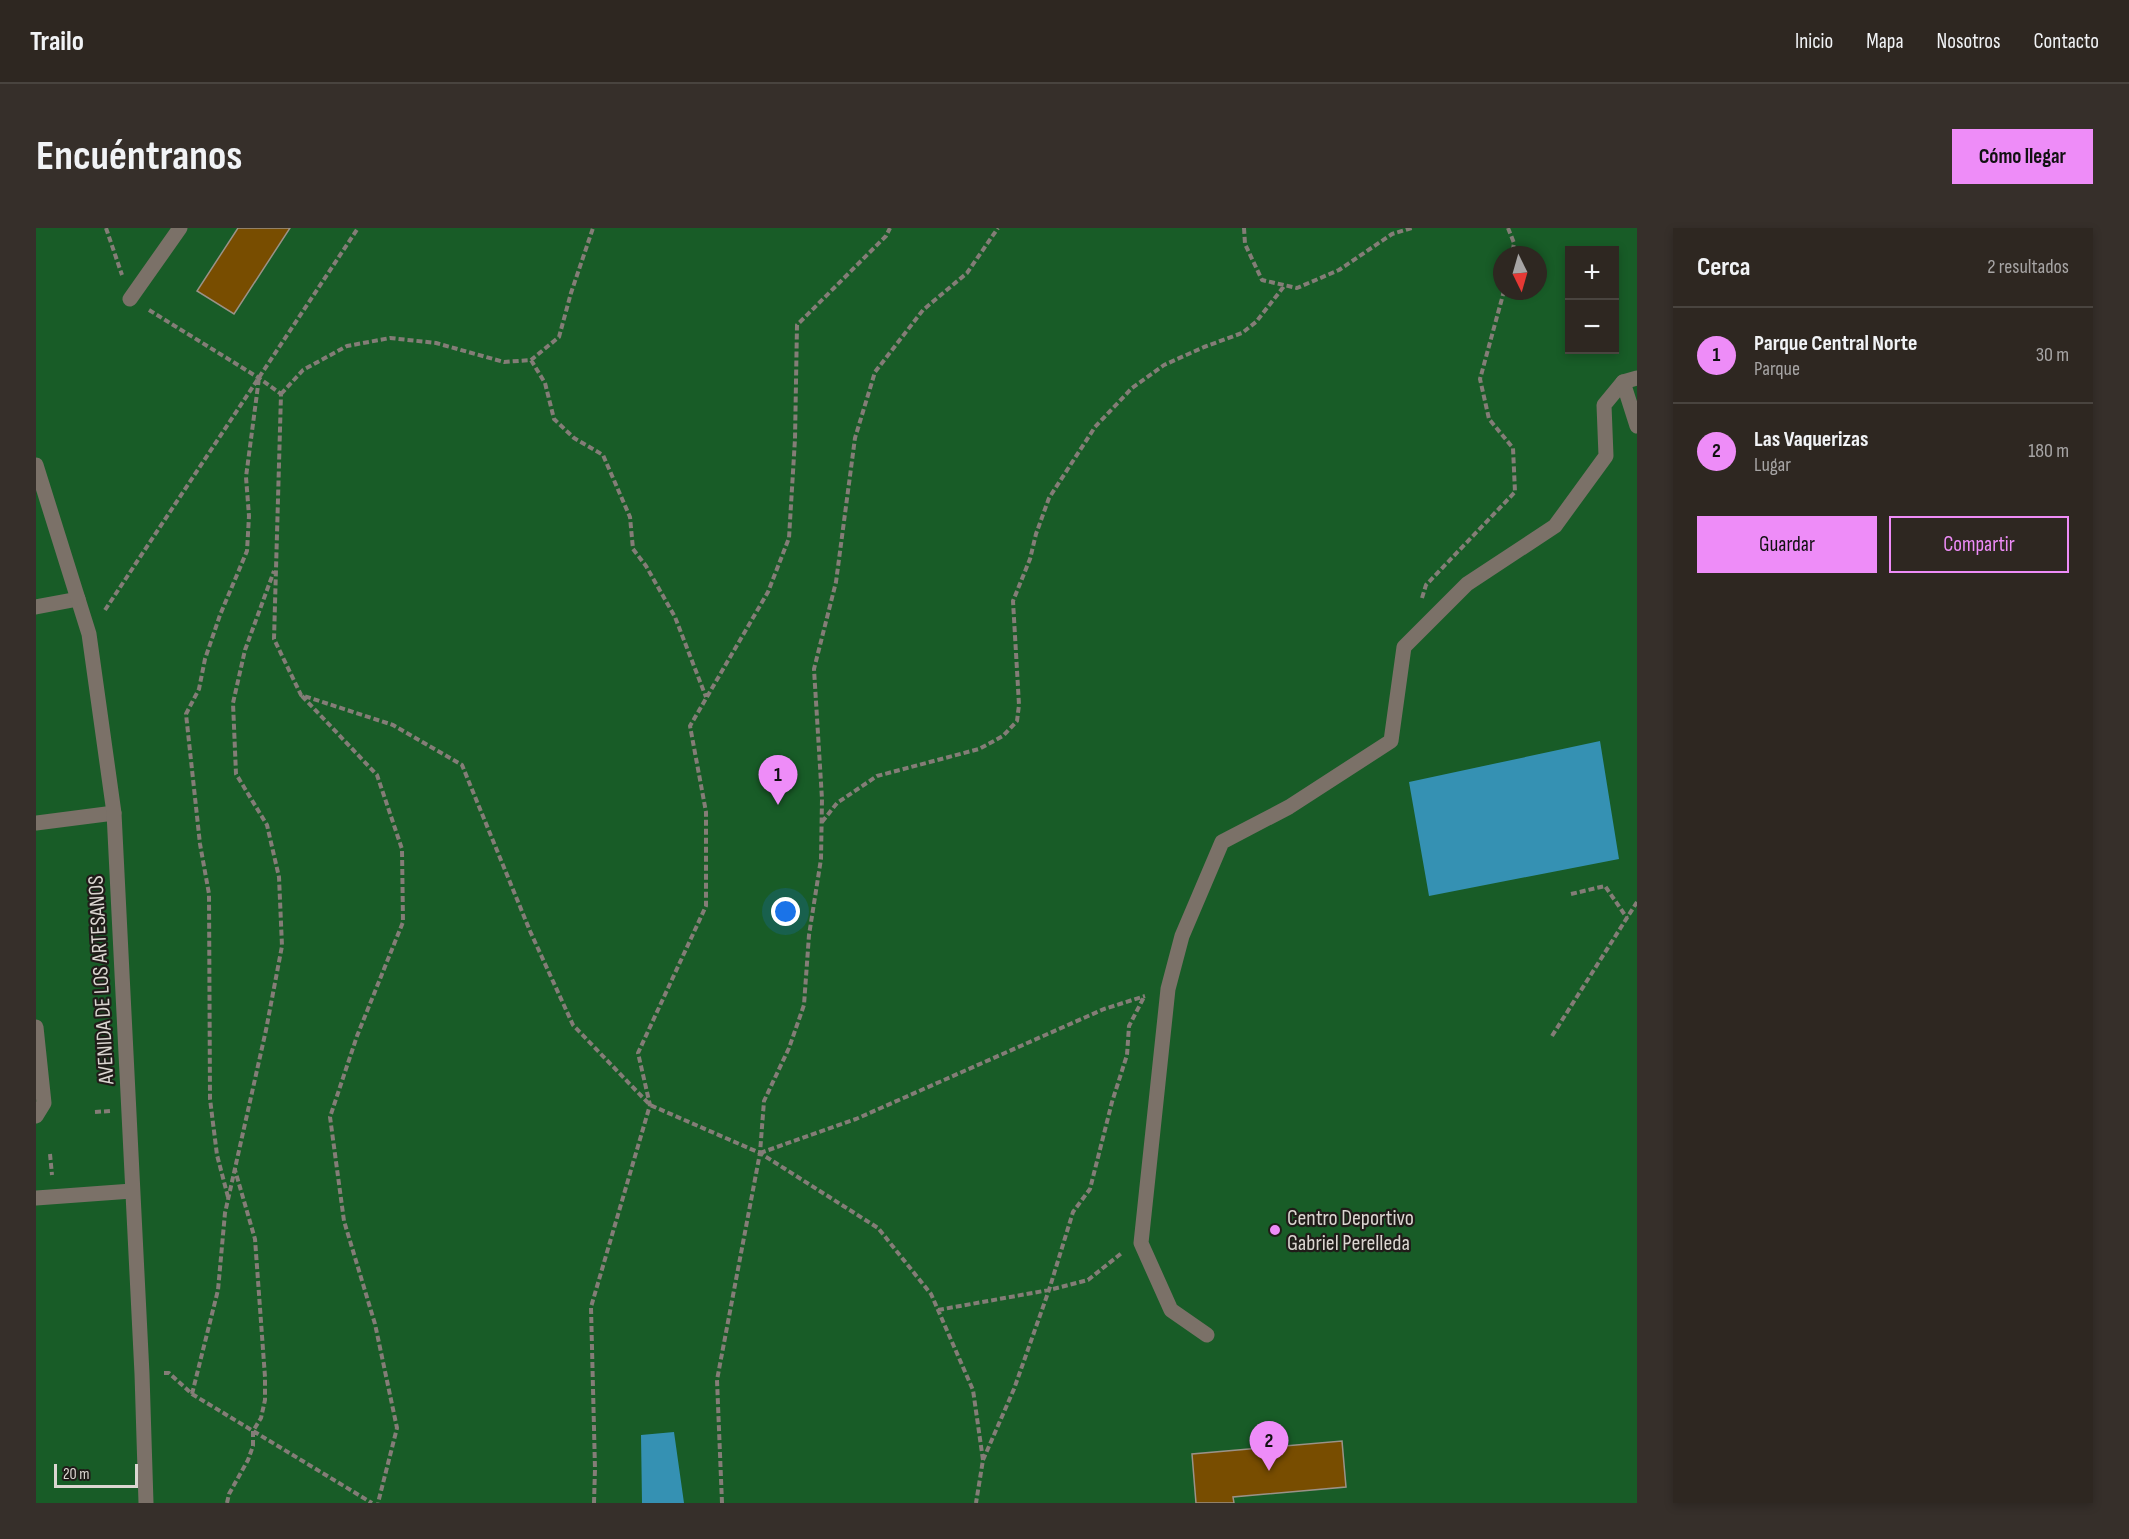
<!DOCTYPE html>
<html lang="es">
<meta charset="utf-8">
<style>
:root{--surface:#2e2721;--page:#362f2a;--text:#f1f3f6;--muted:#a7a5a5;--line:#49443f;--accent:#ee8cf8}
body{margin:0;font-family:"Sofia Sans Condensed",sans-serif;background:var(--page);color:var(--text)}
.controls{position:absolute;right:18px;top:18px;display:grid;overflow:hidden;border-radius:0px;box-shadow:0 3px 9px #0003}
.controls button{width:54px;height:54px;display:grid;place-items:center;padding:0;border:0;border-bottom:2px solid var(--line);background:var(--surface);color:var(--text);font:30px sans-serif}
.compass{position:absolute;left:1457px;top:18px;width:54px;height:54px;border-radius:50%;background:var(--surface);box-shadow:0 3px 9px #0003;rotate:175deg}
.scale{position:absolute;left:18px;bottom:15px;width:84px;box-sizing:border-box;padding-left:6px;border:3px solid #dbd6d1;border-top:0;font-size:16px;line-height:21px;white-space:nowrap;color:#dbd6d1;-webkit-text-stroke:4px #201c19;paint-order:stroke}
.you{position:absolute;left:750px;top:684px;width:21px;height:21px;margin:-15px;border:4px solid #fff;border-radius:50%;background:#1a73e8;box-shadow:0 0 0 9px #1a73e833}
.badge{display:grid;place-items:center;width:39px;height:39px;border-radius:50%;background:var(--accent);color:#111;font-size:20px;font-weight:700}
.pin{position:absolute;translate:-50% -50px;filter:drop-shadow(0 2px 3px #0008)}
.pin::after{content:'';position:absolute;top:32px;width:21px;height:18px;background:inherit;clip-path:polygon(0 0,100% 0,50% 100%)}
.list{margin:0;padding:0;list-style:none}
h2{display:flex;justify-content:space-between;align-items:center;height:78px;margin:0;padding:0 24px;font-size:26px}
h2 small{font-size:20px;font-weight:400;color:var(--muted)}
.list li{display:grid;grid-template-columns:39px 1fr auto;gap:18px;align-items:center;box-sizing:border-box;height:96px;padding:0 24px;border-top:2px solid var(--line)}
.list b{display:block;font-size:22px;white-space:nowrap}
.list p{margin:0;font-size:20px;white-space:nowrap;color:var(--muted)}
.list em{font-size:20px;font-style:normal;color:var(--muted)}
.actions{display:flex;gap:12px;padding:18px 24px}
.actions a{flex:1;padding:14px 0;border:2px solid var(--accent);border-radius:0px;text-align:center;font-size:21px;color:var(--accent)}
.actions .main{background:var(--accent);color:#111}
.map{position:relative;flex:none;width:1601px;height:1275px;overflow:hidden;border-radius:0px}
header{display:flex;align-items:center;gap:36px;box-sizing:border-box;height:84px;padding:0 30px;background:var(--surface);border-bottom:2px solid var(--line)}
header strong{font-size:28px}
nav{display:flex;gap:33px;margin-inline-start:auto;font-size:21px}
.intro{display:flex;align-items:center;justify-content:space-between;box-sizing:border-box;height:144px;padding:0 36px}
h1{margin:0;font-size:42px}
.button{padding:15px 27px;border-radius:0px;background:var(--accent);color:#111;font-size:21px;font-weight:700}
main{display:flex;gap:36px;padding:0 36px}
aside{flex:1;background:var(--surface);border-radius:0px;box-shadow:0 3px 9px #0003}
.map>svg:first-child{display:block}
.green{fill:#185c27;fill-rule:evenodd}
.water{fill:#3591b3}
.building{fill:#784d00;stroke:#9b9288;stroke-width:1.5}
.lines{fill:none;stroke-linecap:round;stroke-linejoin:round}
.path{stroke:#847d77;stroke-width:4;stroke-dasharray:6 3;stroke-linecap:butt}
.lane{stroke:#7b7168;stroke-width:15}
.street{stroke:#7b7168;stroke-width:15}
.poi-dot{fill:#ee8cf8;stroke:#201c19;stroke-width:2}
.labels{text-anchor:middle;stroke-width:4.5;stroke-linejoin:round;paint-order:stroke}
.street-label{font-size:22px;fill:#dbd6d1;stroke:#201c19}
.poi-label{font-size:22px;fill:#dbd6d1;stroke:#201c19;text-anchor:start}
</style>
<header>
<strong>Trailo</strong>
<nav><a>Inicio</a><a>Mapa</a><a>Nosotros</a><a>Contacto</a></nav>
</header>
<div class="intro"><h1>Encuéntranos</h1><a class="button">Cómo llegar</a></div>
<main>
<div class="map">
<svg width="1601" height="1275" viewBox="0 0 1601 1275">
<rect width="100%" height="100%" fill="#3d342c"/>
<path class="green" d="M0 0H1601V1275H0ZM1534 22H1578V122H1534ZM1466 27H1502V63H1466Z"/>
<path class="water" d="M1564 513 1583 631 1393 668 1373 554Z
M638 1204 648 1275H606L605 1207Z"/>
<path class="building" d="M202 0H254L198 86 161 63Z
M1306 1213 1310 1259 1197 1269 1198 1275H1160L1156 1226Z"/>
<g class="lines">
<path class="path" d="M70 0 86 47
M1208 0 1209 16 1226 52 1261 60 1303 42 1356 6 1376 0
M1472 0 1478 15 1476 27
M113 82 223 150 245 166 238 411 265 467 357 497 426 537 494 703 537 797 614 877 724 925 842 1000 895 1066 937 1162 947 1232 940 1275
M495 132 509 155 518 191 538 210 567 227 594 289 597 321 610 338 639 389 670 469
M245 166 267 142 311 118 354 110 400 115 468 134 495 132 523 109 535 65 557 0
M1386 370 1390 357 1479 264 1477 220 1453 191 1444 151 1468 63
M69 382 322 0
M266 468 341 547 366 621 367 694 321 808 294 889 308 993 339 1096 361 1200 342 1275
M786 594 801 575 841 548 943 521 967 508 981 493 983 477 977 373 994 331 1000 306 1013 270 1059 199 1096 160 1128 137 1168 119 1206 105 1220 94 1249 57
M1535 666 1569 658 1591 690
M1516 808 1601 674
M59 884 74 883
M724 925 820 891 1068 781 1109 768
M14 926 16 947
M192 969 181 927 174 871 173 666 164 616 150 486 163 461 169 431 184 387 211 323 213 288 210 249 223 150
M902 1082 1013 1062 1052 1052 1087 1024
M128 1145H133L156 1166 336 1275
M156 1166 182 1062 189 985 230 802 246 718 243 649 231 597 200 546 197 475 209 422 238 343
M947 1232 978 1161 1013 1062 1037 984 1054 961 1076 874 1091 827 1093 798 1108 769
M191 1275 193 1266 212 1232 217 1218V1203L225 1190 229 1172V1149L219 1011 199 942
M558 1275 559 1241 555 1079 614 877 602 825 670 678V584L654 498 732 364 753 310 759 211 761 97 850 8 854 0
M686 1275 681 1152 724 925 728 873 753 820 768 777 773 707 785 631 786 571 778 441 800 354 819 210 839 144 887 82 931 45 962 0"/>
<path class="lane" d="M0 379 42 371
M0 595 78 585
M0 799 8 875 0 888
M1171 1107 1135 1082 1105 1015 1132 761 1146 708 1186 614 1253 579 1355 513 1368 419 1431 356 1519 298 1570 228 1568 177 1587 154 1601 150"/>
<path class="street" d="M94 71 144 0
M1587 154 1601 198
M0 237 53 406 78 585 106 1146 110 1275
M0 970 96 963"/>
</g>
<circle class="poi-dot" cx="1239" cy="1002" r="6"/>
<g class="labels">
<g class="street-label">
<text transform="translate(64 752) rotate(-93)" y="8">AVENIDA DE LOS ARTESANOS</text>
</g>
<g class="poi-label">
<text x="1251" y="997">Centro Deportivo<tspan x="1251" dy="25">Gabriel Perelleda</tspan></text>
</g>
</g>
</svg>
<div class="controls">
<button>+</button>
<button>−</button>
</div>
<svg class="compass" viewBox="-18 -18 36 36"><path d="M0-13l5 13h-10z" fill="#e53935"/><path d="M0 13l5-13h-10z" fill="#a7a5a5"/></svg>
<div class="scale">20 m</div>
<div class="you"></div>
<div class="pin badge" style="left:742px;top:577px">1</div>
<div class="pin badge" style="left:1233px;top:1243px">2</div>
</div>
<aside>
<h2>Cerca<small>2 resultados</small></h2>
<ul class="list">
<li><span class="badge">1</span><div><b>Parque Central Norte</b><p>Parque</p></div><em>30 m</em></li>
<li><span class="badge">2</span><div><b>Las Vaquerizas</b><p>Lugar</p></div><em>180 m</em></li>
</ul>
<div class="actions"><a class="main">Guardar</a><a>Compartir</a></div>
</aside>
</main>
